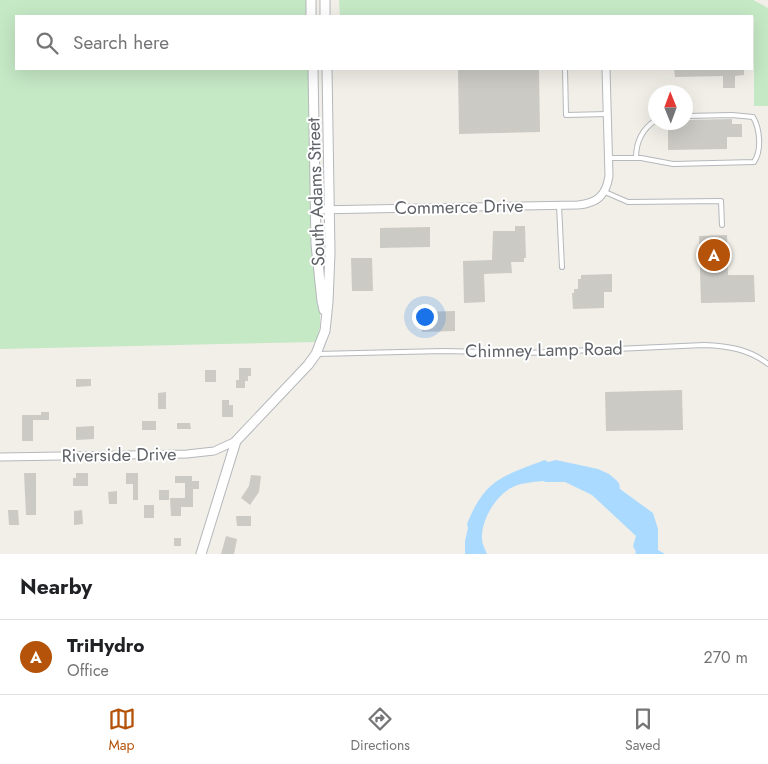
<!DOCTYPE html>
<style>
:root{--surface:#fff;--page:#f2f2f2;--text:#202124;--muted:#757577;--line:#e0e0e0;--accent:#b45309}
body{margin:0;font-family:Jost,sans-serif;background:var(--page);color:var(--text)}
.compass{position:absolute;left:648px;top:85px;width:45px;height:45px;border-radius:50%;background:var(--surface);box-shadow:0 5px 20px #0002;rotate:359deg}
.you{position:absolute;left:424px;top:316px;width:18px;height:18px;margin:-12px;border:4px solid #fff;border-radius:50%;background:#1a73e8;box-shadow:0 0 0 8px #1a73e833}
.badge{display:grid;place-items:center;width:32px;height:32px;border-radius:50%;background:var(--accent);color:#fff;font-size:16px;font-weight:700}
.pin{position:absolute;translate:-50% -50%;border:2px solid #fff;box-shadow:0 1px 5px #0006}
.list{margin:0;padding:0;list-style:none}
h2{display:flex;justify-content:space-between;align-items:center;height:65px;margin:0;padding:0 20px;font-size:21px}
h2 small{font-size:16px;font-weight:400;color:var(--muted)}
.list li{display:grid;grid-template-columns:32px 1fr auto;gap:15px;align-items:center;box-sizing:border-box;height:75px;padding:0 20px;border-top:1px solid var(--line)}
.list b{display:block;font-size:19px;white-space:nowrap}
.list p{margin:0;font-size:16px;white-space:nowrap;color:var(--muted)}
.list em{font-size:16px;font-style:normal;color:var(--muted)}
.icon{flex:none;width:28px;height:28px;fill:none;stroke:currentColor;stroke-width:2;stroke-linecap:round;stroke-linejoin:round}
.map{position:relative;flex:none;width:768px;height:554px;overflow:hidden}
.search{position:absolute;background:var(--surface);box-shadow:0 5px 20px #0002;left:15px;right:15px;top:15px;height:55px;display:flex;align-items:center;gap:12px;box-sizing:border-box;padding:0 18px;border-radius:0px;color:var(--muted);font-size:19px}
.sheet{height:140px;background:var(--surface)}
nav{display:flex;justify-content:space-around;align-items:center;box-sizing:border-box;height:70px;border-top:1px solid var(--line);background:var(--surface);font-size:14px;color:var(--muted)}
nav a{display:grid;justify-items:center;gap:2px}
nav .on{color:var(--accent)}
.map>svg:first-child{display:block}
.green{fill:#c5e8c5}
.water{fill:#aadaff}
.building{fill:#cccac5}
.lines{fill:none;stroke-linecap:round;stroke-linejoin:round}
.service-casing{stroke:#b5b8bc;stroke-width:6}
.minor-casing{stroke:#b5b8bc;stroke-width:9}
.tertiary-casing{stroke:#b5b8bc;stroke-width:11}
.service{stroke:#fff;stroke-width:4}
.minor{stroke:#fff;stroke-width:7}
.tertiary{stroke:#fff;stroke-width:9}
.labels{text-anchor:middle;stroke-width:4;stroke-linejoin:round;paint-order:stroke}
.street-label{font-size:18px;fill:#5f6368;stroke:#fff}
</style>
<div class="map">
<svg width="768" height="554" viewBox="0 0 768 554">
<rect width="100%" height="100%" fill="#f1efe8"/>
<path class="green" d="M0 0H308V16H16V69H309L320 304V327L316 342 0 349Z
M339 0H753L768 8V106H754V17L752 16H340Z"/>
<path class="water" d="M545 460 548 462 556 460 598 469 609 474 615 479 619 483 620 489 653 513 658 529V550L665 554H635L636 552 633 546 636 536 592 495 565 482H546L543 481C532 482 519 483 509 489 494 499 481 521 482 539 482 544 485 549 487 554H465V541L468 528 467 524C483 485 496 478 534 464 538 463 541 461 545 460Z"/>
<path class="building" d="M458 69H539L540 132 459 134Z
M674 69H744V75L735 76V88H723V76L675 77Z
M732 119V124H742V137H727V149L668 150V125H684L686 120Z
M515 226H525L526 258H524V262H511L512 273 484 274 485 302 464 303 463 261 492 260 493 231H515Z
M430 227V247L380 248V228Z
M727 235 728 275H754L755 302 701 303 699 236Z
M351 258H372L373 291H352Z
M612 274V292H604V308L573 309 572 293H574V289H578V279H581V275Z
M455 311V331L422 332 421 312Z
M239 368H251V376H248V381H245V388H236V380H239Z
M205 370H216V382H205Z
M76 379H91V386L76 387Z
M682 390 683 430 606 431 605 392Z
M166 392V409H158V393Z
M222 400H229V405H233V417H222Z
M41 412H49V420H33V441H22V415H41Z
M142 421H156V430H142Z
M177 423H190L191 429H177Z
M94 426V439L76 440V427Z
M24 473H36V515H26Z
M76 473H88V486H73V478H76Z
M126 473H138V500H133V484H126Z
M251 475 261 476 259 492 250 505 241 498 249 486Z
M175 476H192V481H199V489H193V507H181V516H171L170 498H185V483H175Z
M159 490H169V500H159Z
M117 491V504H109L108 492Z
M144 505H154V518H144Z
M8 510H18L19 525H9Z
M82 510 83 524 74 525V511Z
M236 516H251V526H237Z
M226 536 237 539 234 554H221Z
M174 538H181V546H174Z"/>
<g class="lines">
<g class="service-casing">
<path id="service" d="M565 69 566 115 608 114
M609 158H641L673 164 754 162C762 150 760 129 753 117L732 115 686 116
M636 158C636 142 642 129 656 120
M605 192 628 202 721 201 722 225
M559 205 562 267
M317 354 443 351 527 353 704 345C728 346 749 349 768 364"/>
</g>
<g class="minor-casing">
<path id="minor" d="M316 210 578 205C598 203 606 195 609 176L606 69
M0 457 187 454 214 451 236 441"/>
</g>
<g class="tertiary-casing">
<path id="tertiary" d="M311 0V16
M325 0V16
M313 69 316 244 322 301 324 310
M201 554 236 441 308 365 316 354 321 341 325 331 328 302 330 253 327 69"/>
</g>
<use href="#service" class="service"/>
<use href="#minor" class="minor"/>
<use href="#tertiary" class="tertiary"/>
</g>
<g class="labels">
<g class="street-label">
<text transform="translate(316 192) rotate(-92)" y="6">South Adams Street</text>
<text transform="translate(459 207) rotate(-1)" y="6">Commerce Drive</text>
<text transform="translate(544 350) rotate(-1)" y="6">Chimney Lamp Road</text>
<text transform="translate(119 455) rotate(-1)" y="6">Riverside Drive</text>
</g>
</g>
</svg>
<svg class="compass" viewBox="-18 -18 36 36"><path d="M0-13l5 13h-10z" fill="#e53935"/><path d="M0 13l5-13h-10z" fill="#757577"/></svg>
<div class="you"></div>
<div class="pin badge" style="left:714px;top:255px">A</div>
<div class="search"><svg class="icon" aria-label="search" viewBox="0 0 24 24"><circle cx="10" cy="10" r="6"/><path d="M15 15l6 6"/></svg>Search here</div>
</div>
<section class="sheet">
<h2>Nearby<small></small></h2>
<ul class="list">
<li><span class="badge">A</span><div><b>TriHydro</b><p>Office</p></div><em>270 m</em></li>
</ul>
</section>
<nav>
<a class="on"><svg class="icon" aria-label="map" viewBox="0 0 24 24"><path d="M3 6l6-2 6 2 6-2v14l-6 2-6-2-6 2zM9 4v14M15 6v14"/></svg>Map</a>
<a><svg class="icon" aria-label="directions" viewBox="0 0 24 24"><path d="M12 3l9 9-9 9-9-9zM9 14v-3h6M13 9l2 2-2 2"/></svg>Directions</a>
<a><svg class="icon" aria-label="saved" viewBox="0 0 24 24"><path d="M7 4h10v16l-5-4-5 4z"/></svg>Saved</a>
</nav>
